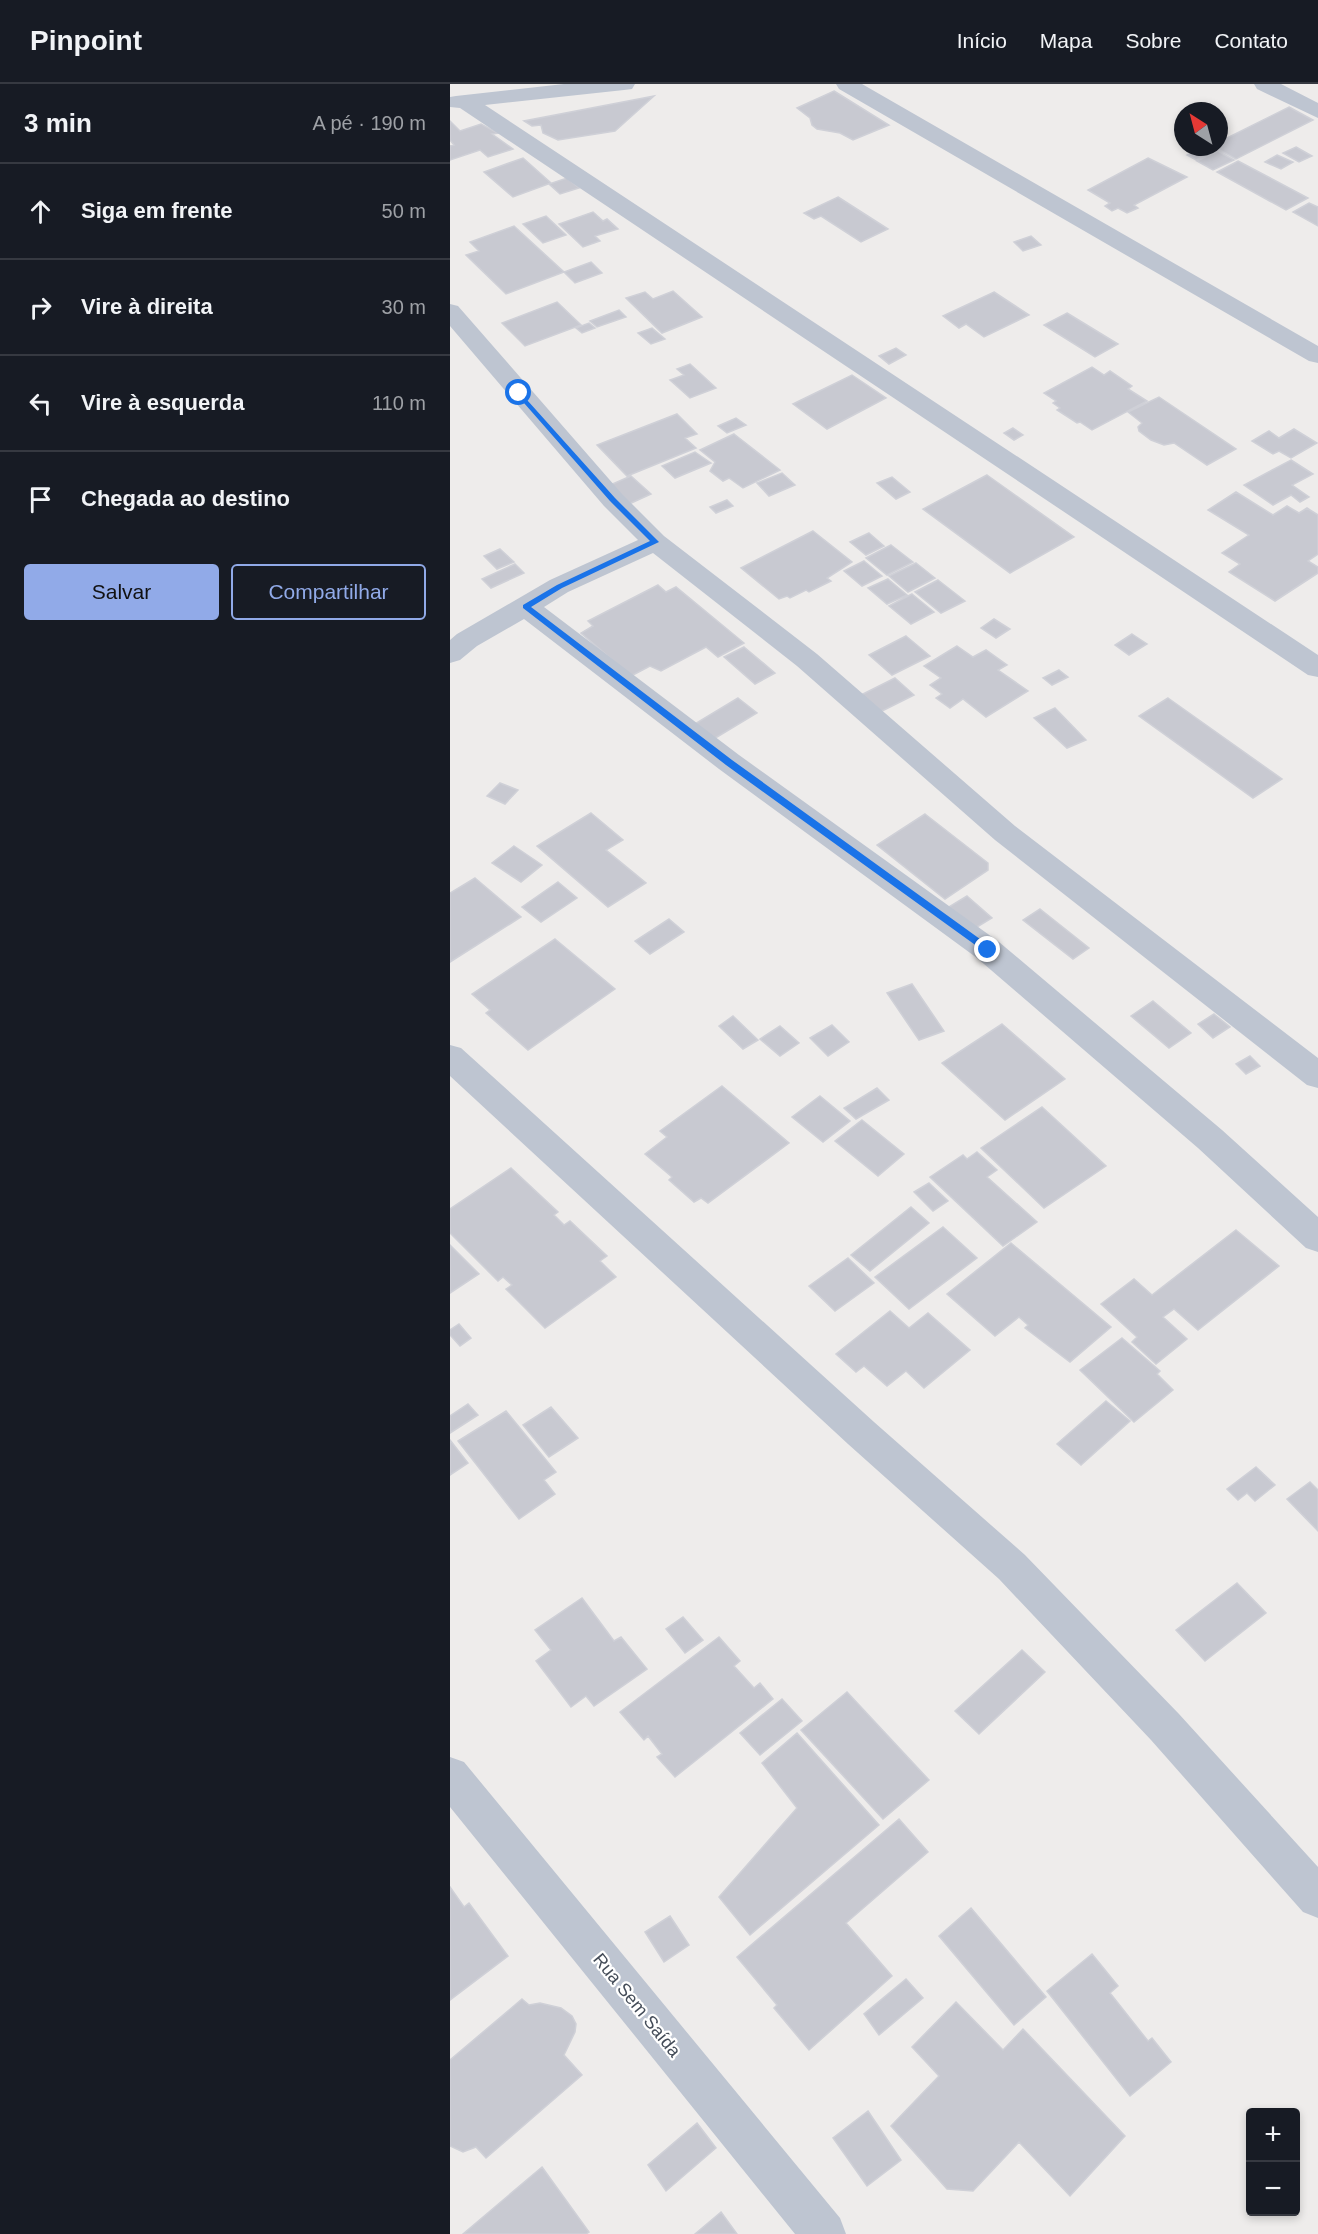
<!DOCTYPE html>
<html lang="pt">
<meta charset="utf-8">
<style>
:root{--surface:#171b24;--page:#242831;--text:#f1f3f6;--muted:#9ea1a6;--line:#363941;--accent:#91aae8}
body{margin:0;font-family:Arial,sans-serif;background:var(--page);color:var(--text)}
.controls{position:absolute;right:18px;bottom:18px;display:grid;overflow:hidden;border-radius:6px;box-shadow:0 3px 9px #0003}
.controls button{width:54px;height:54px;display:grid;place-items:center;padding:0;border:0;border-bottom:2px solid var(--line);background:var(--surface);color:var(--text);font:30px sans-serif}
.compass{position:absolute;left:724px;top:18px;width:54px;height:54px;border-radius:50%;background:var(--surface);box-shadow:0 3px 9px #0003;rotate:324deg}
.stop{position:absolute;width:18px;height:18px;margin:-14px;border:4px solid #1a73e8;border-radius:50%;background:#fff}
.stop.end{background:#1a73e8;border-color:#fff;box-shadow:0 2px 6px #0008}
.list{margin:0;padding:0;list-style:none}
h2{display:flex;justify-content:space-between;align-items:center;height:78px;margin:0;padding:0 24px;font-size:26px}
h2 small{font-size:20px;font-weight:400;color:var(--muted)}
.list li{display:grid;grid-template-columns:39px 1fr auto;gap:18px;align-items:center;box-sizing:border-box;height:96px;padding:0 24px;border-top:2px solid var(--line)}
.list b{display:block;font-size:22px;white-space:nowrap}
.list em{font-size:20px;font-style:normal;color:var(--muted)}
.actions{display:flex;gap:12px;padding:18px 24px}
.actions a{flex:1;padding:14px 0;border:2px solid var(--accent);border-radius:6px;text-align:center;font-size:21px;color:var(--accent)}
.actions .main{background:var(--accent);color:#111}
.icon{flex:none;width:33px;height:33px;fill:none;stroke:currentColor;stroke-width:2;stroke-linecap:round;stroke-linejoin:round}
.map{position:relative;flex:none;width:868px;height:2150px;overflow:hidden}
header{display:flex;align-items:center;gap:36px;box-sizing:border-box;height:84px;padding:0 30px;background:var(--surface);border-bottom:2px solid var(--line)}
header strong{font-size:28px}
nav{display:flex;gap:33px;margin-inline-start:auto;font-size:21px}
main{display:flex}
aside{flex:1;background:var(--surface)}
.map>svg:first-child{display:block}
.building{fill:#c8c9d1;stroke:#cfd0d7;stroke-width:1.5}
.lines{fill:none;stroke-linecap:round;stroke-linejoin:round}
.minor{fill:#bec5d1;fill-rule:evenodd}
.route{fill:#1a73e8}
.labels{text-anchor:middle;stroke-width:4.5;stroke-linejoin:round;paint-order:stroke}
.near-street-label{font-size:18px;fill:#444c58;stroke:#fff}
</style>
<header>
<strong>Pinpoint</strong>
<nav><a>Início</a><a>Mapa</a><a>Sobre</a><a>Contato</a></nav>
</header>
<main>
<aside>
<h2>3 min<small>A pé · 190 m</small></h2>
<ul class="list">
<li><svg class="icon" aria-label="ahead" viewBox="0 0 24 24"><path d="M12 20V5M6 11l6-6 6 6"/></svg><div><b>Siga em frente</b></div><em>50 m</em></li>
<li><svg class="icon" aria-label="right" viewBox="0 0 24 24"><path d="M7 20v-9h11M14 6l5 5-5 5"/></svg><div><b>Vire à direita</b></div><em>30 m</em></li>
<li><svg class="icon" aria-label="left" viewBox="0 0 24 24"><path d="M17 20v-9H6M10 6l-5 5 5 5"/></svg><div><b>Vire à esquerda</b></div><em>110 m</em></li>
<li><svg class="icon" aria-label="arrive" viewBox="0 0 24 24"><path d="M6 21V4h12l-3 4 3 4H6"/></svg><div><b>Chegada ao destino</b></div></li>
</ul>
<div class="actions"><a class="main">Salvar</a><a>Compartilhar</a></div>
</aside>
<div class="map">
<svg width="868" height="2150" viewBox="0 0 868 2150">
<rect width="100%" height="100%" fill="#eeeceb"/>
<path class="building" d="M384 7 439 41 403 56 390 49 367 45 362 41 360 34 347 24Z
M204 12 165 47 108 56 93 49 91 41 82 42 74 37Z
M839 23 863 36 786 75 764 63H769V58Z
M0 37 10 47 31 40 48 49 42 50 63 65 38 73 30 66 0 76V62L4 61 0 56Z
M754 63H761L767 66 746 76 737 71Z
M846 63 862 72 849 78 833 69Z
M768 67 784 76 763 86 747 77Z
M827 71 843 78 831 85 815 78Z
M73 74 101 99 63 113 34 88Z
M698 74 737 93 684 121 688 124 677 129 668 124 662 127 655 122 660 119 638 106Z
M788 77 858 114 836 126 767 88Z
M117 94 129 104 110 110 99 100Z
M388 113 438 145 411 158 371 132 364 135 354 129Z
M859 119 868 123V142L843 128Z
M143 128 153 137 157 135 168 145 145 152 150 157 133 163 109 140Z
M96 132 116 151 93 159 73 140Z
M64 142 114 188 56 210 16 171 29 167 20 158Z
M581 152 591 161 573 167 564 158Z
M141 178 152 189 125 199 114 188Z
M223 207 252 233 212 249 176 214 195 208 203 215Z
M544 208 579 231 534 253 516 240 509 244 493 232Z
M107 218 131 241 75 262 52 239Z
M169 226 176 233 147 243 140 237Z
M617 229 668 260 645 273 594 241Z
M139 239 145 244 132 249 126 244Z
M202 244 215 255 201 260 188 249Z
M446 264 456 271 439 280 429 272Z
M240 280 266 304 240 314 220 296 234 291 227 285Z
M642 283 654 291 660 287 682 302 678 305 697 317 642 346 630 338 627 339 607 326 610 324 603 319 606 317 594 309Z
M402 291 436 314 377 345 343 320Z
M709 313 786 365 757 381 724 359 714 361 701 356 689 347 688 343 692 339 678 328Z
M227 330 247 350 235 354 246 364 177 392 147 361Z
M286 334 296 341 277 349 268 342Z
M563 344 573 351 564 356 554 349Z
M844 345 867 359 841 374 829 367 823 370 802 357 819 347 829 354Z
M284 350 330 386 293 404 279 394 273 397 260 387 265 378 250 366Z
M245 368 261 379 225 394 212 382Z
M841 376 863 390 842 401 859 413 850 418 841 411 823 421 794 401Z
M332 389 345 401 319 412 307 399Z
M537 391 624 453 560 489 473 425Z
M181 392 201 410 179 420 158 402Z
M442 393 460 408 446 415 427 399Z
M786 408 823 431 837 422 849 429 857 424 868 431V470L858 477 868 483V489L825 517 779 488 790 480 772 469 799 451 758 426Z
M277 416 283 422 266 429 260 423Z
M363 447 402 478 377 494 381 497 359 508 356 506 340 514 337 512 329 515 291 484Z
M419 449 434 462 416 471 400 458Z
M441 461 463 478 437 491 416 474Z
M50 465 64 478 47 485 34 472Z
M414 477 432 492 412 502 394 487Z
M466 479 485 494 458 508 439 492Z
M65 480 74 489 41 504 32 495Z
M438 495 457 511 437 520 418 504Z
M488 496 515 517 491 529 465 508Z
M208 501 216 508 226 503 294 559 268 573 256 563 211 587 200 582 181 592 131 549 143 542 138 537Z
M462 510 484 528 461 540 439 522Z
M544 535 560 545 546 554 531 544Z
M682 550 697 560 679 571 665 561Z
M456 552 480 572 442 591 419 571Z
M507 562 523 573 536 566 557 581 548 586 578 607 536 633 513 615 500 624 486 614 492 610 480 601 491 594 474 582Z
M294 563 325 589 305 600 274 573Z
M609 586 618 593 602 601 593 594Z
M445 594 464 611 430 628 411 611Z
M288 614 307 629 262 656 243 641Z
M718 614 832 695 803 714 689 632Z
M605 624 636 656 617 664 584 634Z
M50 699 68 706 55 720 37 712Z
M141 729 173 756 156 766 196 799 158 823 87 762Z
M475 730 538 779V786L495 815 427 761Z
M64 762 92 781 71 798 42 779Z
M25 794 71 833 0 878V809Z
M108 798 127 814 91 838 72 823Z
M517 812 542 834 522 846 497 824Z
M590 825 639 864 623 875 573 836Z
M219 835 234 848 200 870 185 857Z
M105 855 165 905 78 966 36 929 40 926 22 910Z
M462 900 494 947 469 956 437 909Z
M703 917 741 949 719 964 681 932Z
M764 930 780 943 763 954 748 940Z
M283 932 308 956 293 965 269 942Z
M552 940 615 995 555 1036 492 979Z
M382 941 399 958 378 972 360 954Z
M330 942 349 959 330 972 310 955Z
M800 972 810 982 796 990 786 980Z
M272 1002 339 1059 258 1119 251 1114 244 1118 219 1096 222 1093 195 1070 217 1053 210 1047Z
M427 1004 439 1016 406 1035 394 1024Z
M370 1012 400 1037 373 1058 342 1033Z
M592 1023 656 1082 594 1124 531 1064Z
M412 1036 454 1070 428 1092 385 1057Z
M527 1068 547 1086 537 1093 587 1138 553 1162 480 1093 513 1071 517 1075Z
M61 1084 108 1128 104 1131 114 1141 120 1137 157 1172 150 1177 166 1193 95 1244 56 1205 62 1201 53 1193 48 1197 0 1149V1125Z
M479 1099 498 1117 483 1127 464 1108Z
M461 1123 479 1139 420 1187 401 1171Z
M493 1143 527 1174 459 1225 425 1193Z
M786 1146 829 1182 748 1246 724 1225 713 1233 737 1255 706 1280 682 1258 687 1253 651 1220 684 1195 702 1211Z
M561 1159 661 1243 620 1278 575 1244 578 1241 569 1233 545 1252 497 1210Z
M0 1161 29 1190 0 1209Z
M398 1174 424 1199 385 1227 359 1202Z
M440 1227 459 1244 478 1229 520 1266 474 1304 456 1287 437 1302 414 1282 406 1288 386 1270Z
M9 1240 21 1254 10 1262 0 1251V1246Z
M672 1254 710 1287 707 1290 723 1306 684 1338 630 1286Z
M656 1317 680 1337 631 1381 607 1360Z
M18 1320 28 1331 0 1349V1332Z
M101 1323 128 1354 99 1373 73 1341Z
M56 1327 106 1388 94 1396 105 1410 69 1435 8 1357Z
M0 1356 18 1379 0 1391Z
M806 1383 825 1401 805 1417 797 1409 788 1416 777 1405Z
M860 1398 868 1406V1447L837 1415Z
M787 1499 816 1529 755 1577 726 1546Z
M132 1514 164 1557 171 1553 197 1585 144 1622 136 1612 121 1623 86 1577 101 1566 85 1546Z
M233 1533 253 1556 235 1569 216 1545Z
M269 1553 290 1577 284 1582 304 1604 310 1599 323 1615 225 1693 207 1673 212 1670 198 1652 194 1656 170 1628Z
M572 1566 595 1588 529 1650 505 1627Z
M397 1608 479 1696 433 1735 351 1646Z
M332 1615 352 1637 310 1671 290 1649Z
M347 1649 429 1741 300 1851 269 1813 347 1724 312 1679Z
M449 1735 478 1768 396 1839 442 1892 359 1966 324 1924 327 1921 287 1873Z
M0 1803 14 1823 19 1819 58 1872 0 1916Z
M521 1824 596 1913 564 1941 489 1852Z
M220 1832 239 1861 214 1878 195 1848Z
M642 1870 668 1902 660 1909 698 1957 702 1954 721 1978 680 2012 597 1907Z
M456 1895 473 1914 429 1951 414 1930Z
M72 1915 79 1921 90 1919 111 1924 122 1932 126 1940 125 1948 114 1971 132 1991 36 2074 26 2063 13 2068 0 2062V1976Z
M506 1918 553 1966 573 1945 675 2052 620 2112 569 2058 523 2107 497 2105 441 2042 489 1992 462 1963Z
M418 2027 451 2076 417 2102 383 2054Z
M247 2039 266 2064 216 2107 198 2081Z
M92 2083 139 2148 136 2150H13Z
M271 2128 287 2150H245Z"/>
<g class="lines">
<path class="minor" d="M114 0H185L182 5 174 6 35 21 868 571V593L858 591 10 24 0 23V13L6 12Z
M386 0H412L868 262V279L859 277 389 5Z
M804 0H831L868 19V34L807 5Z
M0 220 8 222 172 410 214 452 367 570 565 742 868 974V1004L857 1001 545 756 347 582 203 469 118 508 94 523 289 671 549 858 772 1046 868 1133V1168L856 1164 748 1064 527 874 269 685 74 535 27 562 10 576 0 579V556L7 550 100 496 188 456 154 422 0 242Z
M0 961 11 964 424 1338 575 1471 729 1630 868 1783V1834L853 1828 701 1656 549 1495 398 1360 0 992Z
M0 1673 14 1678 390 2134 396 2150H345L0 1723Z"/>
</g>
<path class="route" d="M69 307 165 414 209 458 112 504 81 523 282 676 541 863V868H535L276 681 73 524V521L107 501 200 457 160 417 67 311Z"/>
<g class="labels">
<g class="near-street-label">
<text transform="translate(187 1921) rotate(51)" y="6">Rua Sem Saída</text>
</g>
</g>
</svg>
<div class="controls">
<button>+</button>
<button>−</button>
</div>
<svg class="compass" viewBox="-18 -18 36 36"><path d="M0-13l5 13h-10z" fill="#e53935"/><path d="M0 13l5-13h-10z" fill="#9ea1a6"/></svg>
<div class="stop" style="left:69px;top:309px"></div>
<div class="stop end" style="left:538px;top:866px"></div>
</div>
</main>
